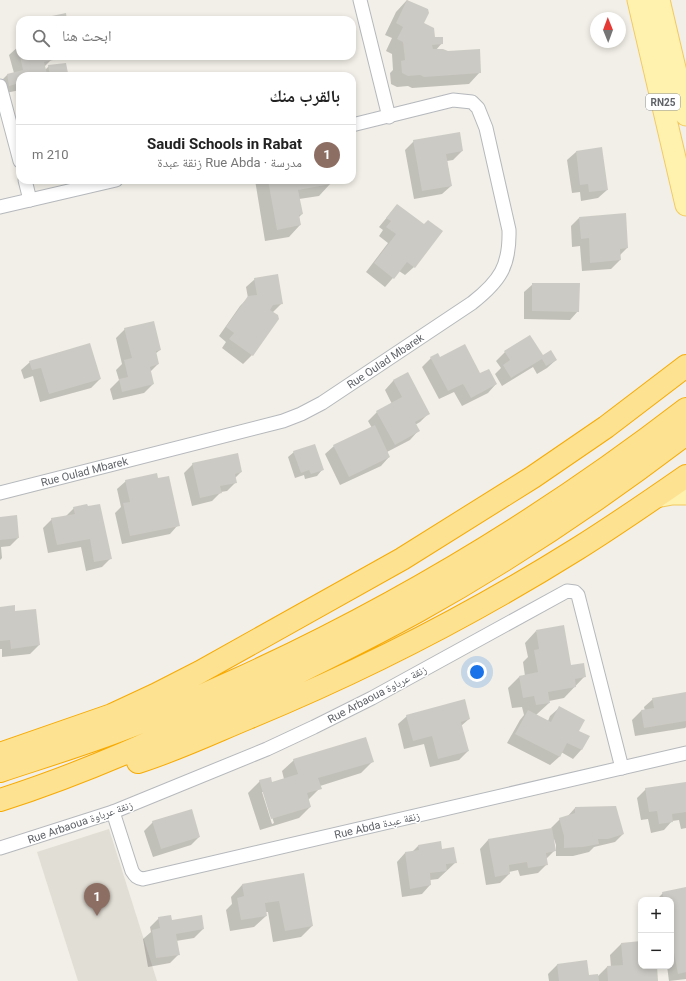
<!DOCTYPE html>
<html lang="ar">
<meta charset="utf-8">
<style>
:root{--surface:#fff;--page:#f2f2f2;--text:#222;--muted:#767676;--line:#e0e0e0;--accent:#eb4233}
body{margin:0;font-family:Roboto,"Noto Naskh Arabic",sans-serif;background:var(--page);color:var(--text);direction:rtl}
.controls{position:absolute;right:12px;bottom:12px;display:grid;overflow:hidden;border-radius:8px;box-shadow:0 2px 6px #0003}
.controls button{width:36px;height:36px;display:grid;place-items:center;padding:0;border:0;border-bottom:1px solid var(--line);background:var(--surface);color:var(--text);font:20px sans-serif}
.compass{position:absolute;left:590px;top:12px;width:36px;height:36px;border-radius:50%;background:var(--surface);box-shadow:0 2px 6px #0003;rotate:359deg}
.you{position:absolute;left:477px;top:672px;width:14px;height:14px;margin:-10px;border:3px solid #fff;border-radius:50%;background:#1a73e8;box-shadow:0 0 0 6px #1a73e833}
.badge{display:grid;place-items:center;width:26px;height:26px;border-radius:50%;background:var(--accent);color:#fff;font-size:13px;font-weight:700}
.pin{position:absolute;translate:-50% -33px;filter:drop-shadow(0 1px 2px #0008)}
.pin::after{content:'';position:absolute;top:21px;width:14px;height:12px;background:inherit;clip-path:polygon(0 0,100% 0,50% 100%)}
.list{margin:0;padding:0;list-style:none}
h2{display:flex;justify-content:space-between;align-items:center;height:52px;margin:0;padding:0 16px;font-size:17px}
h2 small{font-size:13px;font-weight:400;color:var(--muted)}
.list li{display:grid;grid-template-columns:26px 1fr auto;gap:12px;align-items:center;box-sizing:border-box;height:60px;padding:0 16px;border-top:1px solid var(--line)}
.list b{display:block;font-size:15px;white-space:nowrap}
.list p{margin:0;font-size:13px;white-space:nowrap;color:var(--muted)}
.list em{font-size:13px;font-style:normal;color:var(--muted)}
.icon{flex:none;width:22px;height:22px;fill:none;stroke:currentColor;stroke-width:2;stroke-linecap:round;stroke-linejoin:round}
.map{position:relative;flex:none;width:686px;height:981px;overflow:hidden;direction:ltr}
.search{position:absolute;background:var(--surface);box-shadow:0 2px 6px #0003;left:16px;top:16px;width:340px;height:44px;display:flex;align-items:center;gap:10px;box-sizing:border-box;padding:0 14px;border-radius:12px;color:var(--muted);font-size:15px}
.panel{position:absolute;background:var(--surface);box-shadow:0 2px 6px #0003;left:16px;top:72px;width:340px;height:112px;border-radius:12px;direction:rtl}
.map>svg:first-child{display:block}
.education{fill:#e1ded5}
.shadow{fill:#0003;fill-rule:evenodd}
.building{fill:#cccac4}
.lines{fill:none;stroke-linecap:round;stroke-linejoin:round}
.street-casing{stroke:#b5b8bc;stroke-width:15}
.primary-casing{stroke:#f3c95f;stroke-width:23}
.highway-casing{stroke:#f8aa00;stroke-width:24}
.street{stroke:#fff;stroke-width:13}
.primary{stroke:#fff2ae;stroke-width:21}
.highway{stroke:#fde292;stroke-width:22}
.labels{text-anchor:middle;stroke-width:3;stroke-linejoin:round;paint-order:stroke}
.shield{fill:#fff;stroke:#8f9295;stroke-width:1}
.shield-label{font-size:10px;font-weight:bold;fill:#5f6368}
.street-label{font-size:11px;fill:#5f6368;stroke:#fff}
</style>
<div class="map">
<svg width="686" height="981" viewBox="0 0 686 981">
<rect width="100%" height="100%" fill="#f1efe7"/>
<path class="education" d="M109 829 157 981H78L37 852Z"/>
<path class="shadow" d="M407 0 434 38 442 43 436 50 480 72 469 84 412 88 408 86 397 87 391 84 390 73 393 70 392 54 386 51 392 38 385 35 396 12Z
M20 45V56H64L52 59 44 67 45 70 49 66 67 73 64 76H20V90L1 94 0 82 7 75 14 73 9 55Z
M414 141 462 151 453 160 447 161 451 186 442 194 414 199 405 150Z
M601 148 607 190 598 198 581 201 580 192 572 193 567 160 576 152Z
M255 180H330V184L319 196 299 199 302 214 299 217 300 225 289 237 265 241Z
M397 205 414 267 405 275 399 271 385 287 366 272 388 243 379 236 383 230 379 227Z
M579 218 627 248 620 255V260L611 269 582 271 580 246 572 247 571 226Z
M255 279 282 303 272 313 252 355 243 364 222 348 226 342 219 336 240 306 248 298 246 287Z
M533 284 578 311 570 320 524 319V292Z
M125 329 160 350 155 354 158 364 150 372 153 384 144 393 113 400 110 389 119 380 116 370 122 364 116 338Z
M505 352 542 357 556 360 547 368 537 374 533 367 502 386 495 374 501 368 496 361Z
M431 358 480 375 496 384 488 393 462 406 454 392 439 399 422 367Z
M30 362 100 379 91 388 40 402 33 376 24 379 21 370Z
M407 374 429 413 420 422 415 425 418 431 410 440 387 452 389 457 381 466 340 485 325 454 334 446 372 428 368 421 377 412 392 404 385 390 393 381Z
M294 452 322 470 317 476 305 479 304 475 295 478 288 457Z
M193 464 241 472 235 478 236 482 227 491 221 492 212 501 192 506 184 473Z
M126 481 178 525 170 534 122 544 115 513 121 507 117 489Z
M74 508 110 559 102 567 86 571 81 547 48 553 43 528 52 519 65 517Z
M0 518 18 538 10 546 1 547 2 558 0 560Z
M0 608 14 612 39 645 30 654 2 657V649H0Z
M536 631 570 667 585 676 564 698 549 701V703L536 715 548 721 550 716 559 708 578 731 588 737 581 750 573 759 561 752 559 757 550 765 507 743 520 720 524 715 522 707 512 708 508 688 519 677 525 676 523 662 528 657 525 643Z
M686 693V727L685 728 635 736 632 720 641 711H645L644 707 653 699Z
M407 716 469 719 461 726 468 751 459 760 430 767 424 744 404 749 398 724Z
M294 760 373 761 361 773 320 786V788L308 800 310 807 299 818 260 830 248 793 260 781 271 783 284 779 282 771ZM262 792H264L274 823 272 824Z
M686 783V828L681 829 679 820 672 821 664 830 651 833 648 819 641 820 637 798 646 789Z
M575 808 623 834 615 842 594 847 589 852 573 856H556V845L554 839H553L555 850 546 859 547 864 538 873 520 876 518 870 509 872V874L500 883 486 885 480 849 488 840 552 829 551 828 560 819 567 817Z
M153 822 199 837 191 845 153 857 144 831Z
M418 846 441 850 456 862 438 879 430 880V885L422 894 402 897 397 862 405 853 412 852Z
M303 874 312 926 301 937 273 942 268 912H265L266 916 254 927 230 931 226 910 232 904 231 897 242 885Z
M686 888V979L669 981 667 966H671V900H656L663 893Z
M159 918 203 929 194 938 176 941 179 954 170 963 148 967 143 939 151 932 150 927Z
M641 942V966H656L657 981H549L548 974 557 965 586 961 588 976 597 977 607 967H611L610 955 621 944Z"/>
<path class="building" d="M407 0 428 9 429 13 424 23 434 28 435 37H443V44L432 45 433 49H443L448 51 480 49 481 73 424 77 420 75 408 76 402 73 401 61 405 60 403 42 397 39 403 27 396 23Z
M66 13 67 20H48L47 17Z
M20 56H52L53 60 44 62 47 74 35 76H20V83L9 86 7 74 23 70Z
M66 63 68 73 64 74V76H50L48 65Z
M460 132 463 151 446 154 452 186 422 191 413 140Z
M602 147 608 190 589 192 588 184 580 185 576 151Z
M268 180H330L331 184 298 190 303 214 299 215 301 225 277 230Z
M397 204 424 224 428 220 443 231 415 268 407 262 394 279 374 263 396 234 386 227 391 221 386 218Z
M626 213 628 248 620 249 621 260 590 263 589 238 581 239 579 217Z
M278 274 283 304 273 305 270 310 278 315 279 319 253 356 229 339 234 333 226 327 248 296 257 295 254 278Z
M532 283H580L579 312 532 311Z
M154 321 161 350 156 351 159 364 150 367 154 384 122 392 119 379 128 377 124 360 132 358 124 328Z
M530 335 543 355 551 350 557 360 546 366 542 359 511 378 503 365 510 360 504 351Z
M90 343 101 379 49 394 41 368 32 370 29 361Z
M465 344 480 373 489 369 497 384 471 398 463 384 448 391 430 357 438 353 440 357Z
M408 372 430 414 415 422 420 431 395 445 376 411 402 397 393 380Z
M375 425 390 457 349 477 333 445Z
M315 444 324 470 311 474 309 470 301 473 293 451Z
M238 453 242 472 235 474 237 483 220 486 222 493 200 498 192 463Z
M157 473 158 478 169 476 180 526 130 536 123 503 130 502 125 480Z
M87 504 88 506 100 504 112 559 94 562 90 539 57 545 51 518 75 514 73 507Z
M17 515 19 538 0 540V517Z
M15 605V611L36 609 40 645 11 649 10 640 0 641V607Z
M564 625 571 665 584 663 586 677 575 679 576 687 548 692 550 703 536 705 534 696 523 698 519 676 538 672 534 650 539 649 536 630Z
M686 692V721L644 728 641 710 654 708 652 698Z
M465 699 470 719 461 722 469 751 438 759 432 736 413 741 406 715Z
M559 706 585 720 579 731 590 736 582 750 567 743 560 757 515 734 528 710 551 722Z
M366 737 374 762 318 778 322 789 307 793 311 807 271 819 259 780 271 777 272 782 298 774 293 759Z
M686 782V812L672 814 673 822 659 824 657 811 649 812 645 788Z
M616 806 624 834 608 839H598L599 844 583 847 564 848V836L559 818 575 813V807Z
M192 809 200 837 161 849 152 821Z
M552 828 556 851 546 853 548 865 528 868 527 862 509 865 510 874 495 877 488 839Z
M441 841 442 849 454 847 457 863 446 864 447 871 430 873 431 885 410 889 405 852 419 850 418 845Z
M304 873 313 926 285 931 279 901 265 903 267 916 241 920 237 898 244 896 242 884Z
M686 887V972L678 974 671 937V900H664L662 892Z
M171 915 172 920 202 915 204 929 176 934 180 955 156 958 152 930 160 928 158 917Z
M641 941V966H657L658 981H608L607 966 623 965 621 943Z
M587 960 589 975 598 974 599 981H559L557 964Z"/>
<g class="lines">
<g class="street-casing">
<g id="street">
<path d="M360 0 389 117"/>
<path d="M0 86 20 161"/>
<path d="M25 180 30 200"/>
<path d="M0 207 116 180"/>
<path id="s1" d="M0 493 283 421 301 414 322 403 472 303C500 281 510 266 509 230L486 128 478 108 472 102 453 100 352 125"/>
<path d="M113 812 132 871C135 876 137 878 143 879L686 753"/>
<path d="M0 848 113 812 267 749 314 727 372 698 567 591 575 592 578 595 622 768"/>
</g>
</g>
<g class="primary-casing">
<path id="primary" d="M638 0 686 205
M659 0 686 115
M656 497 672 494H686"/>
</g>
<g class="highway-casing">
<path id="highway" d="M0 754 112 715 155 695 200 672 402 559 533 477 606 427 686 366
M138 762C176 750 212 733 248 718 362 671 473 614 577 549 614 526 650 501 686 476
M0 771C42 757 85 744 126 728 163 714 198 697 234 681 395 608 546 517 686 409
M0 800C85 773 166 736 246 698 304 670 362 642 418 611 511 559 601 499 686 434"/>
</g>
<use href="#street" class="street"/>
<use href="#primary" class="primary"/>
<use href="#highway" class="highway"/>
</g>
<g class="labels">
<rect class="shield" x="646" y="94" width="34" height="16" rx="3"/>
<g class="shield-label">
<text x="663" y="106">RN25</text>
</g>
<g class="street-label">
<text dy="4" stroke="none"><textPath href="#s1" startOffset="411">Rue Oulad Mbarek</textPath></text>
<text dy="4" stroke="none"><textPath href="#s1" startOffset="87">Rue Oulad Mbarek</textPath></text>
<text transform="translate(377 694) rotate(-28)" y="4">Rue Arbaoua زنقة عرباوة</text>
<text transform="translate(80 822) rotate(-19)" y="4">Rue Arbaoua زنقة عرباوة</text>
<text transform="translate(377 825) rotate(-13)" y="4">Rue Abda زنقة عبدة</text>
</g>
</g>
</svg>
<div class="controls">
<button>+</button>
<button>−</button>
</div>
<svg class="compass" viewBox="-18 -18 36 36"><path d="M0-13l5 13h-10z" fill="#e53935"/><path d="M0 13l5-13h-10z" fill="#767676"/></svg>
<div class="you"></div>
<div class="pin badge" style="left:97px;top:916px;background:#8d6e63">1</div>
<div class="search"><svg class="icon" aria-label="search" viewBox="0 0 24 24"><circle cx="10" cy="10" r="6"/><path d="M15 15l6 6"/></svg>ابحث هنا</div>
<section class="panel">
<h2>بالقرب منك<small></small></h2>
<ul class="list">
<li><span class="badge" style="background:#8d6e63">1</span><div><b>Saudi Schools in Rabat</b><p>مدرسة · Rue Abda زنقة عبدة</p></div><em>210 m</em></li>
</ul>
</section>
</div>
